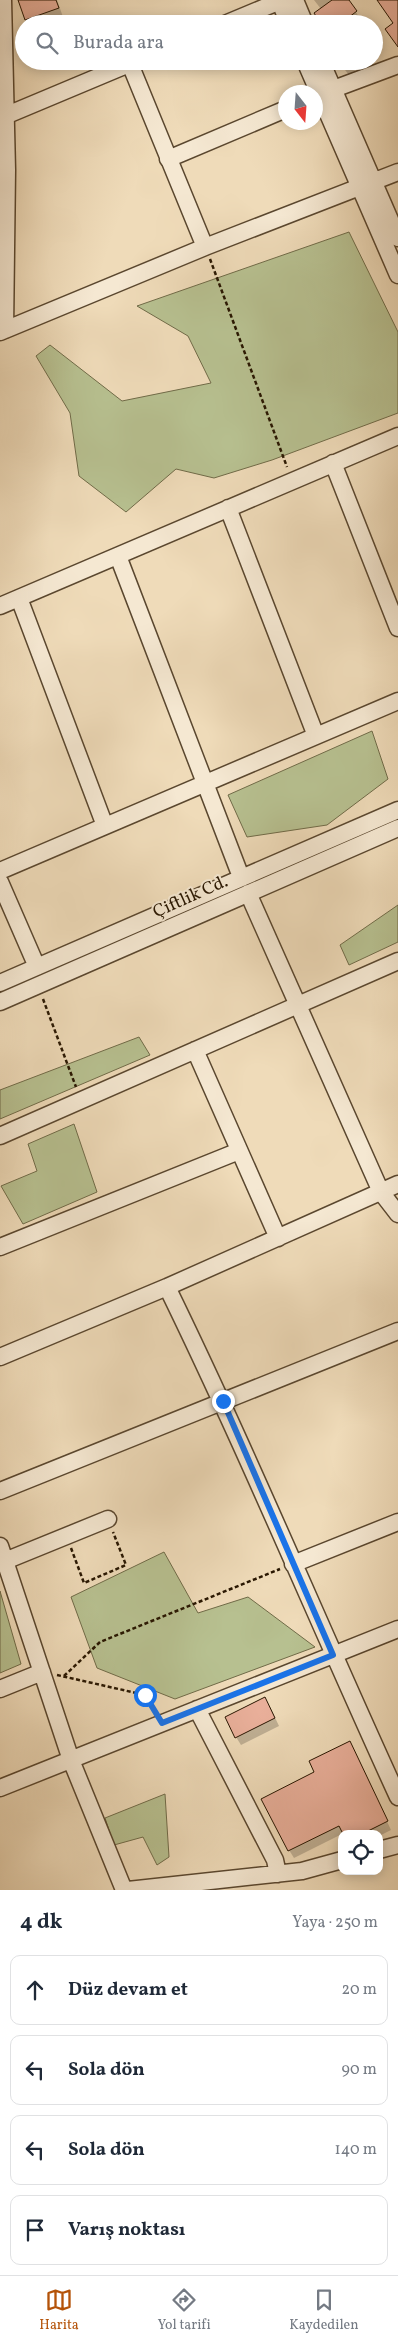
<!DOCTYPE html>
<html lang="tr">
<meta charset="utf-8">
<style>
:root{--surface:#fff;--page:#f6f6f7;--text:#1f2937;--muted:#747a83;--line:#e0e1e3;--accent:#b45309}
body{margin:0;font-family:Vollkorn,serif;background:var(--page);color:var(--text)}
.controls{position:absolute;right:15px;bottom:15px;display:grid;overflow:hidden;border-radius:10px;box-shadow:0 2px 12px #0003}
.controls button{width:45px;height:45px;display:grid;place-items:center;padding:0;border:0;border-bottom:1px solid var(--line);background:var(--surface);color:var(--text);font:25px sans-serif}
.compass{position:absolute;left:278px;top:85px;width:45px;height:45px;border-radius:50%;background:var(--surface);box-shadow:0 2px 12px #0003;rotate:163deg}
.stop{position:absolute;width:15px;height:15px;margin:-11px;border:4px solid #1a73e8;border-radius:50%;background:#fff}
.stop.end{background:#1a73e8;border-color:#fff;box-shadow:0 1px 5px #0008}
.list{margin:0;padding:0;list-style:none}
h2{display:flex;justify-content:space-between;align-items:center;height:65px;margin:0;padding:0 20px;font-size:21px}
h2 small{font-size:16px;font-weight:400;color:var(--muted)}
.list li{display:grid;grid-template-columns:32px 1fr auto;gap:15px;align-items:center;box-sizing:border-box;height:70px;margin:0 10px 10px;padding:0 10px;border:1px solid var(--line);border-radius:10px}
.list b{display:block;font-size:19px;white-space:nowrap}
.list em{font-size:16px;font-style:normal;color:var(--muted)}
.icon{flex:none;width:28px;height:28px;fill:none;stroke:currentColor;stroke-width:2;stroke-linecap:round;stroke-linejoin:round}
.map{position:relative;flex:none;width:398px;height:1890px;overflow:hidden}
.search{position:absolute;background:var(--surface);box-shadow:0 2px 12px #0003;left:15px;right:15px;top:15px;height:55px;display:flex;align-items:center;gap:12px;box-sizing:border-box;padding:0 18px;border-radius:28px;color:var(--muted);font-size:19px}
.sheet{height:385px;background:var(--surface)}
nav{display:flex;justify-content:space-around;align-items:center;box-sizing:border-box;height:70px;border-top:1px solid var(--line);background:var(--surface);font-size:14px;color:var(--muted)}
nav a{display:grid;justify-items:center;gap:2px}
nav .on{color:var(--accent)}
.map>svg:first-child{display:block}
.green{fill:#b7c090;stroke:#706b48}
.shadow{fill:#0003}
.building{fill:#e9af9a;stroke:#281601}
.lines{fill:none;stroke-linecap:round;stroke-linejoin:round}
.minor-casing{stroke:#5a472f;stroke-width:19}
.path{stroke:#281601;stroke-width:2.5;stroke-dasharray:4 2.5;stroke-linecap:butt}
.minor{stroke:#f5e8d2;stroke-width:16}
.route{stroke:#1a73e8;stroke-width:6}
.labels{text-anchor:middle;stroke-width:4;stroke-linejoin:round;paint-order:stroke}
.street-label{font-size:18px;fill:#281601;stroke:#f5e8d2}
</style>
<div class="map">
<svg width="398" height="1890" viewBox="0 0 398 1890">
<rect width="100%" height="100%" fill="#efdbb9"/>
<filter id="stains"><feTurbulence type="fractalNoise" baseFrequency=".004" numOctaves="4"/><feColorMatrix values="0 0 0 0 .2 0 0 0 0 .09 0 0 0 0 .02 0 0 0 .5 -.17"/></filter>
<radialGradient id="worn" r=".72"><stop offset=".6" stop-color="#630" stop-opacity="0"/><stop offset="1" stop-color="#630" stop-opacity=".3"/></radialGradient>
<path class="green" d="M349 232 398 332V413L272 460 214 478 176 469 126 512 79 476 70 413 36 356 50 345 122 401 211 383 188 336 137 306Z
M372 731 388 779 327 825 247 837 228 795Z
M398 905V942L349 965 340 945Z
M139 1037 150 1055 0 1119V1090Z
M74 1124 97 1192 23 1224 1 1186 37 1171 28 1144Z
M164 1552 198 1613 248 1597 315 1647 175 1699 97 1668 71 1597Z
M0 1591 21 1664 0 1673Z
M165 1794 169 1857 157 1865 143 1837 114 1845 105 1818Z"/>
<path class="shadow" d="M19 0H57L63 17 43 24H29Z
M314 0H348L361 20 356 24H322L321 9Z
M338 61H368L349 75Z
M270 1707 279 1726 241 1745 236 1737Z
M354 1751 391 1830 379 1836V1834H342L294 1858 289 1850Z"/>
<path class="building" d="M18 0H56L59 8 25 20Z
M332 0H349L357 11 340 24H321L314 13Z
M377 0H398V47L385 29 393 23Z
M265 1697 275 1718 235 1738 225 1717Z
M350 1741 388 1821 362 1834H343L339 1826 288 1851 261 1799 314 1772 309 1761Z"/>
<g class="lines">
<g class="minor-casing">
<path id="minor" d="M3 0 7 170 5 330
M279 0 289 24
M295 0 305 24
M225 24 280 1
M305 61 398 275
M321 61 398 238
M130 64 205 247 398 172
M323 93 398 65
M0 118 136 61
M168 159 286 109
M0 332 205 247
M333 463 398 628
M228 508 316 736
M118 556 241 877
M19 598 105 826
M0 606 398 436
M0 871 398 701
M0 882 37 967
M248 893 381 1192 398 1214
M0 983 398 810
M0 1002 398 828
M195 1050 278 1238
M0 1136 398 961
M0 1247 239 1151
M167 1287C249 1455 320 1627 398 1797
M0 1357 167 1287 398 1184
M0 1491 398 1331
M0 1546 71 1760 124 1890
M0 1563 108 1519
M293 1564 398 1522
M0 1689 42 1672
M197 1709 275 1860 278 1874
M0 1788 398 1629
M379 1850 398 1845
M128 1890 302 1871 342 1860"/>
</g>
<path class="path" d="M210 259 287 467
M43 999 76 1087
M71 1548 84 1583 126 1565 113 1532
M57 1675 145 1695 155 1711
M64 1676 100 1642 280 1569"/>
<use href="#minor" class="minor"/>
</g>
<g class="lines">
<path class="route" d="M145 1695 162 1723 333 1655 223 1401"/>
</g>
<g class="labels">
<g class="street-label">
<text transform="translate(190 896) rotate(-24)" y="6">Çiftlik Cd.</text>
</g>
</g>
<rect width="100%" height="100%" filter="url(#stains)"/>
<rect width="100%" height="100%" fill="url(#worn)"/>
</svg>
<div class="controls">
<button><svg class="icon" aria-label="locate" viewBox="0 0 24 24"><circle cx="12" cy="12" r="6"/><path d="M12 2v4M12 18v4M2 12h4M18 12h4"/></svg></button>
</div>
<svg class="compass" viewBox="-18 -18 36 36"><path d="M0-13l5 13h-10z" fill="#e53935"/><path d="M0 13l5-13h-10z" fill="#747a83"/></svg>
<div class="stop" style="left:145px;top:1695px"></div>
<div class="stop end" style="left:223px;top:1401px"></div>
<div class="search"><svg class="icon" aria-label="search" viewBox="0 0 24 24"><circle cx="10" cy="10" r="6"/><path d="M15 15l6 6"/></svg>Burada ara</div>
</div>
<section class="sheet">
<h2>4 dk<small>Yaya · 250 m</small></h2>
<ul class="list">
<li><svg class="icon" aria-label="ahead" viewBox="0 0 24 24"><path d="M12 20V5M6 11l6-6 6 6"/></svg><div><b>Düz devam et</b></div><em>20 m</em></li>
<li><svg class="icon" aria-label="left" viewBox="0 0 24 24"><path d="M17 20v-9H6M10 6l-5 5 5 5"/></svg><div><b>Sola dön</b></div><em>90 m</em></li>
<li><svg class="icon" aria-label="left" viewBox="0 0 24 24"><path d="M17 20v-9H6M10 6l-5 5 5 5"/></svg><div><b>Sola dön</b></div><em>140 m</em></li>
<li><svg class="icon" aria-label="arrive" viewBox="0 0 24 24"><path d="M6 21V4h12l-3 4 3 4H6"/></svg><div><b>Varış noktası</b></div></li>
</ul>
</section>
<nav>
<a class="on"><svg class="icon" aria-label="map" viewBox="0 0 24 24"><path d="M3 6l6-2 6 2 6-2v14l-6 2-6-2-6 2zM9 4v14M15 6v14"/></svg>Harita</a>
<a><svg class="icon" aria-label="directions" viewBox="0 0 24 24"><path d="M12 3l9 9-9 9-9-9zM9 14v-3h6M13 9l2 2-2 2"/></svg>Yol tarifi</a>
<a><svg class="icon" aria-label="saved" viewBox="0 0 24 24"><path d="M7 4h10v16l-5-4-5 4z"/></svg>Kaydedilen</a>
</nav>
